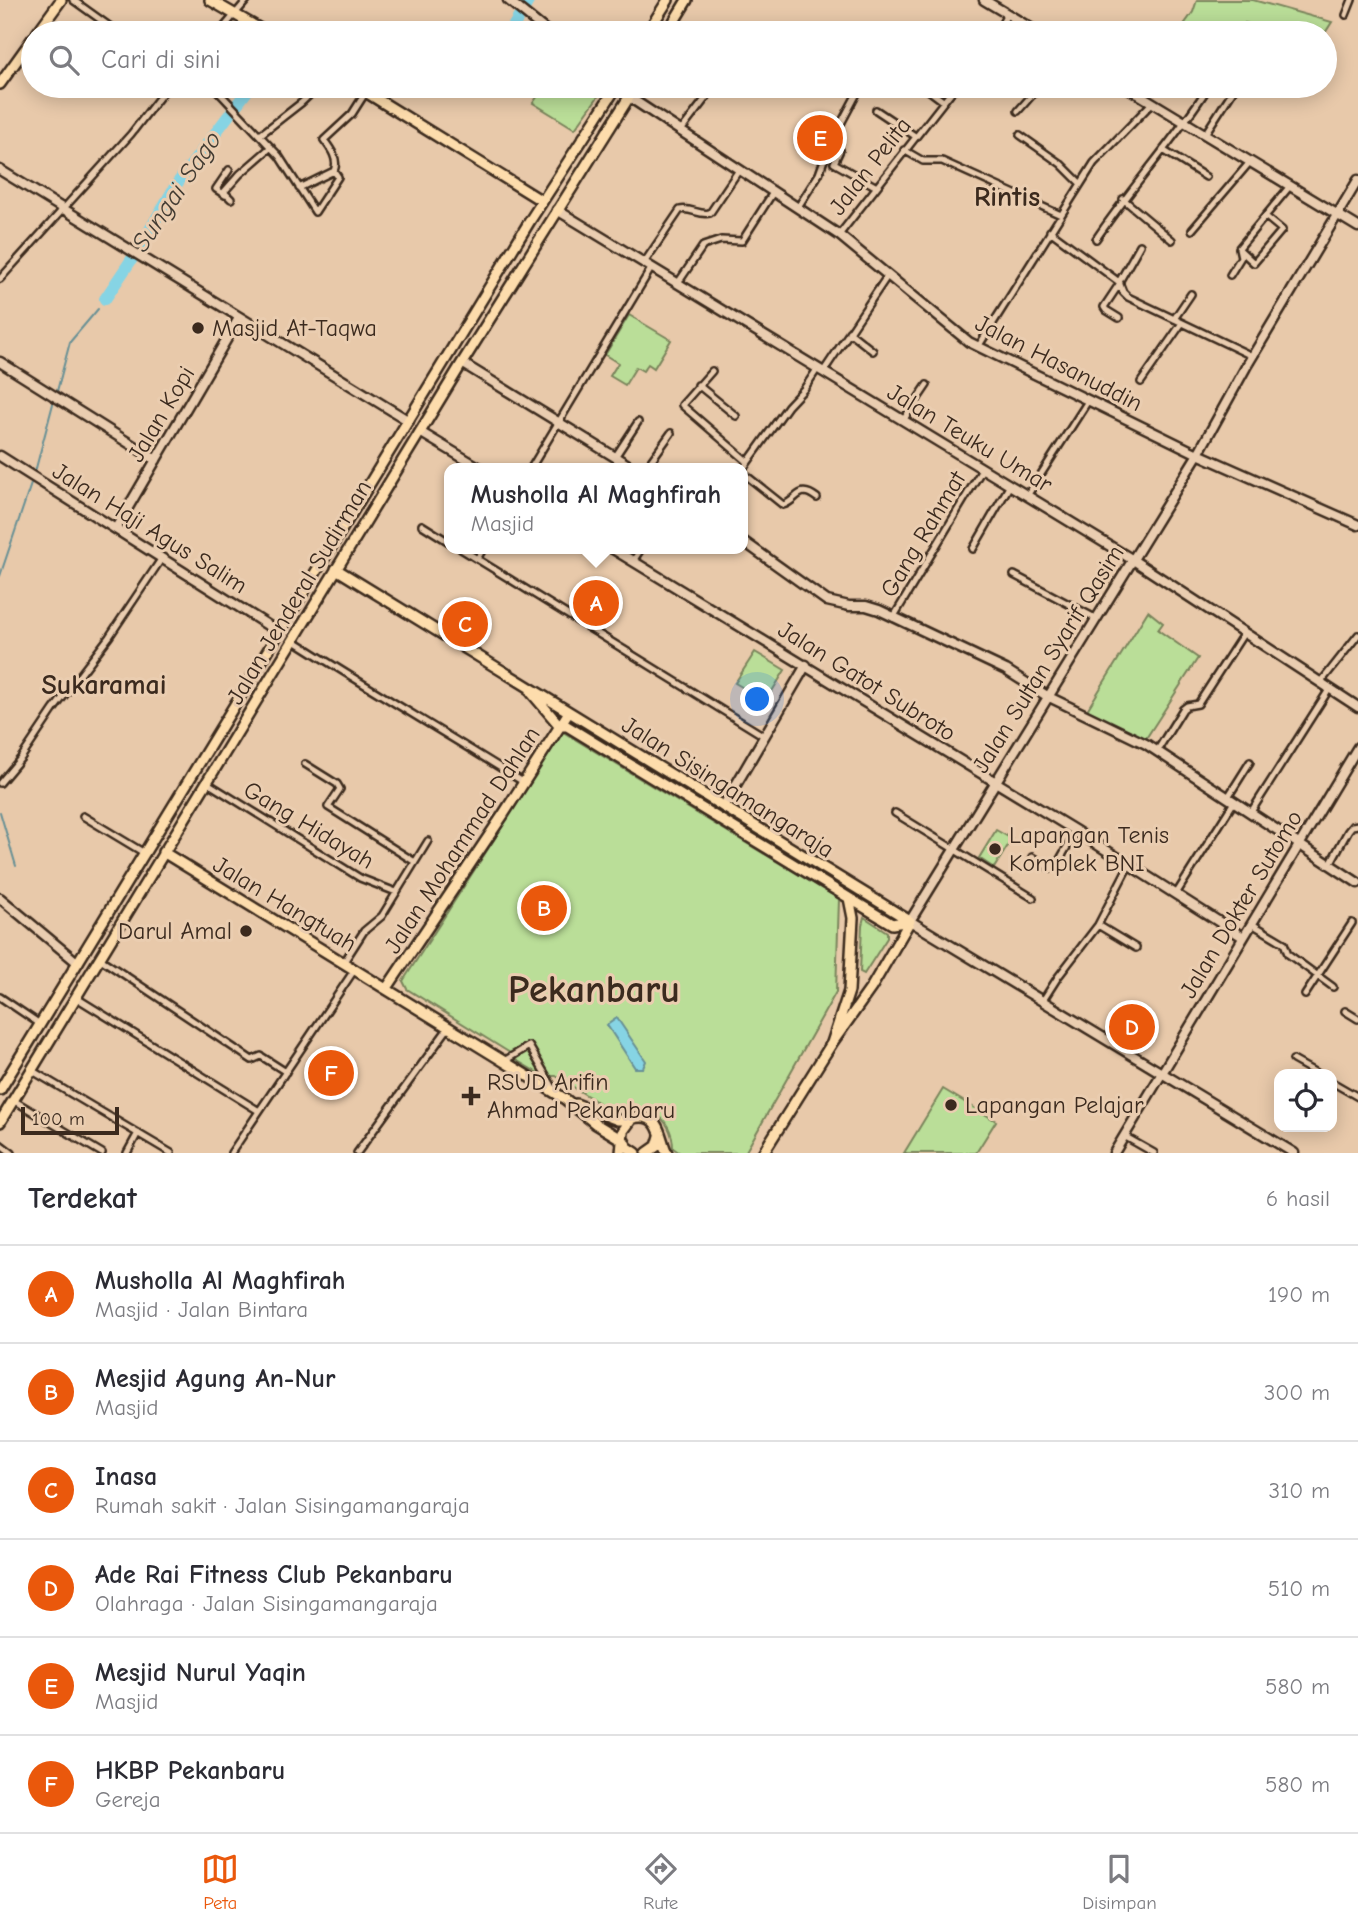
<!DOCTYPE html>
<html lang="id">
<meta charset="utf-8">
<style>
:root{--surface:#fff;--page:#f2f2f3;--text:#2b2b33;--muted:#7c7c81;--line:#e1e1e2;--accent:#ea580c}
body{margin:0;font-family:"Comic Neue",sans-serif;background:var(--page);color:var(--text)}
.controls{position:absolute;right:21px;bottom:21px;display:grid;overflow:hidden;border-radius:14px;box-shadow:0 4px 18px #0003}
.controls button{width:63px;height:63px;display:grid;place-items:center;padding:0;border:0;border-bottom:2px solid var(--line);background:var(--surface);color:var(--text);font:35px sans-serif}
.scale{position:absolute;left:21px;bottom:18px;width:98px;box-sizing:border-box;padding-left:7px;border:4px solid #3b2a1e;border-top:0;font-size:19px;line-height:24px;white-space:nowrap;color:#3b2a1e;-webkit-text-stroke:5px #eacdb0;paint-order:stroke}
.you{position:absolute;left:758px;top:700px;width:24px;height:24px;margin:-18px;border:5px solid #fff;border-radius:50%;background:#1a73e8;box-shadow:0 0 0 10px #1a73e833}
.badge{display:grid;place-items:center;width:46px;height:46px;border-radius:50%;background:var(--accent);color:#fff;font-size:23px;font-weight:700}
.pin{position:absolute;translate:-50% -50%;border:4px solid #fff;box-shadow:0 2px 7px #0006}
.popup{position:absolute;left:444px;top:463px;width:304px;height:91px;box-sizing:border-box;display:grid;place-content:center;border-radius:14px;background:var(--surface);filter:drop-shadow(0 2px 5px #0005);font-size:23px;white-space:nowrap;color:var(--muted)}
.popup b{font-size:26px;color:var(--text)}
.popup::after{content:'';position:absolute;left:50%;top:100%;margin-left:-14px;border:14px solid transparent;border-top-color:var(--surface)}
.list{margin:0;padding:0;list-style:none}
h2{display:flex;justify-content:space-between;align-items:center;height:91px;margin:0;padding:0 28px;font-size:30px}
h2 small{font-size:23px;font-weight:400;color:var(--muted)}
.list li{display:grid;grid-template-columns:46px 1fr auto;gap:21px;align-items:center;box-sizing:border-box;height:98px;padding:0 28px;border-top:2px solid var(--line)}
.list b{display:block;font-size:26px;white-space:nowrap}
.list p{margin:0;font-size:23px;white-space:nowrap;color:var(--muted)}
.list em{font-size:23px;font-style:normal;color:var(--muted)}
.icon{flex:none;width:38px;height:38px;fill:none;stroke:currentColor;stroke-width:2;stroke-linecap:round;stroke-linejoin:round}
.map{position:relative;flex:none;width:1358px;height:1153px;overflow:hidden}
.search{position:absolute;background:var(--surface);box-shadow:0 4px 18px #0003;left:21px;right:21px;top:21px;height:77px;display:flex;align-items:center;gap:18px;box-sizing:border-box;padding:0 24px;border-radius:38px;color:var(--muted);font-size:26px}
.sheet{height:679px;background:var(--surface)}
nav{display:flex;justify-content:space-around;align-items:center;box-sizing:border-box;height:98px;border-top:2px solid var(--line);background:var(--surface);font-size:19px;color:var(--muted)}
nav a{display:grid;justify-items:center;gap:4px}
nav .on{color:var(--accent)}
.map>svg:first-child{display:block}
.green{fill:#bade98;stroke:#7a845b;stroke-width:2}
.water{fill:#86d4e4;stroke:#689095;stroke-width:2}
.lines{fill:none;stroke-linecap:round;stroke-linejoin:round}
.stream{stroke:#689095;stroke-width:2}
.river{stroke:#86d4e4;stroke-width:12}
.street-casing{stroke:#3b2a1e;stroke-width:10}
.secondary-casing{stroke:#3b2a1e;stroke-width:13}
.primary-casing{stroke:#3b2a1e;stroke-width:14}
.street{stroke:#eacdb0;stroke-width:5}
.secondary{stroke:#eacdb0;stroke-width:8}
.primary{stroke:#fddcac;stroke-width:9}
.poi-dot{fill:#3b2a1e;stroke:#eacdb0;stroke-width:2.5}
.labels{text-anchor:middle;stroke-width:6;stroke-linejoin:round;paint-order:stroke}
.street-label{font-size:24px;fill:#3b2a1e;stroke:#eacdb0}
.poi-label{font-size:24px;fill:#3b2a1e;stroke:#eacdb0;text-anchor:start}
.water-label{font-size:26px;font-style:italic;fill:#423b32;stroke:#eacdb0}
.quarter-label{font-size:28px;font-weight:bold;fill:#3b2a1e;stroke:#eacdb0}
.town-label{font-size:38px;font-weight:bold;fill:#3b2a1e;stroke:#eacdb0}
</style>
<div class="map">
<svg width="1358" height="1153" viewBox="0 0 1358 1153">
<rect width="100%" height="100%" fill="#e8c9aa"/>
<filter id="ink" filterUnits="userSpaceOnUse"><feTurbulence type="fractalNoise" baseFrequency=".0143" numOctaves="2"/><feDisplacementMap in="SourceGraphic" scale="14" xChannelSelector="R" yChannelSelector="G"/><feConvolveMatrix kernelMatrix="1 2 1 2 8 2 1 2 1" color-interpolation-filters="sRGB"/></filter>
<g filter="url(#ink)">
<path class="green" d="M1197 0H1253L1332 22 1325 33H1282L1245 23 1238 33H1178L1193 12Z
M537 86H596L602 91 575 129 533 103 542 90Z
M629 315 671 340 654 368 648 364 643 371 636 367 625 385 610 376 618 363 605 355Z
M1148 611 1163 623 1158 630 1198 658 1145 740 1087 710Z
M755 652 785 670 766 701 735 683Z
M563 732 839 899 836 992 745 1153H680L673 1148C673 1116 644 1099 616 1114L556 1076H543L516 1060 510 1053 407 989 403 981Z
M996 830 1012 839 994 868 979 858Z
M864 917 887 932V938L864 974 860 972 862 925Z
M943 1089 996 1121 976 1153H904Z"/>
<path class="water" d="M617 1018 646 1061 643 1068H635L607 1025Z"/>
<g class="lines">
<path class="stream" d="M56 395 70 342 98 309
M35 472 54 400
M0 576 32 481
M0 812 16 866"/>
<path class="river" d="M507 33 510 32 529 0
M105 299 140 247 176 185 251 86"/>
<g class="street-casing">
<path id="street" d="M73 0 119 33
M1346 15 1352 0
M219 33 247 0
M997 33 1007 14
M213 86 279 156 315 212 338 177 334 171C339 160 331 149 324 140L352 114 366 92
M923 86 943 101
M876 110 915 136
M1018 111 1040 86
M680 132 715 86
M1205 134 1236 86
M260 135 301 103 319 86
M1020 135 1061 164 1080 183
M840 150 834 163 875 186
M904 150 923 161H942L1061 215
M1163 150 1206 177
M299 188 334 171
M225 195 216 189 229 170
M231 199 224 192 240 174 271 147
M1123 199 1172 240
M798 207 819 174 829 146 861 86
M1192 230 1250 162
M1050 231 1119 282 1123 292 1128 297 1252 356
M839 235 956 86
M1096 239C1132 186 1175 140 1209 86
M1240 250 1254 263 1282 230 1265 216
M644 263 680 210C690 207 700 216 710 213L739 170
M1230 275 1241 257 1239 248 1290 186
M0 279 131 134 168 86
M1119 282 1140 245
M678 283 703 246 721 240 742 241 774 191
M1119 318 1106 310 1104 307 1120 283
M1174 319 1191 294
M849 332 873 351
M978 347 1094 163 1153 102
M712 371 682 405 748 462
M823 372 888 275
M1141 382 1182 323
M698 385 736 416
M904 419 927 385
M615 457 638 422
M531 468 652 267
M646 468 671 433
M743 469 788 406 804 389 818 368
M743 473 783 505C798 501 798 483 817 498
M1027 496 1088 401
M422 525 449 542
M461 549 764 736
M973 549 1010 485
M477 559 483 549
M633 561 641 549
M1014 575 1095 618
M893 618 983 468
M293 640C368 688 445 733 520 780L523 785
M1321 682 1358 635
M1157 751 1183 709 1187 706 1198 704 1244 633
M305 764 337 784 340 789 328 807 415 862
M206 782 360 878 396 892
M0 783 21 758 54 709 109 637 162 558
M1228 797 1250 762
M1251 812 1330 688
M895 813 1033 898
M83 816 146 854
M1032 857 1050 868H1055L1076 831
M1330 864 1348 831 1352 826 1358 825
M1176 894 1234 802
M1252 924 1284 943 1288 954 1333 987
M1098 925 1136 948
M99 958 252 1060 261 1056 286 1072
M344 962 364 931 382 916 428 841
M1305 995 1352 923
M0 997 40 1024
M75 997 259 1111
M1042 1002 1058 977 1098 925 1129 865
M1345 1011 1358 1019
M1293 1060 1318 1074
M504 1061 529 1046 555 1091
M31 1070 171 1153
M1332 1082 1358 1097
M13 1100 102 1153
M1124 1136 1154 1153
M0 1144 12 1153
M127 1153 138 1133
M231 1153 355 969
M357 1153 449 1027"/>
</g>
<g class="secondary-casing">
<path id="secondary" d="M508 0 549 33
M984 0 1039 33
M1125 86 1358 227
M629 97 839 235 969 342 1198 454 1358 525
M0 170 409 421
M557 210 1133 560 1358 707
M0 362 156 460
M462 363 633 468
M420 432 480 468
M0 456 280 633
M116 528 239 318
M743 541 827 601 849 606H866L879 610 1006 670 1047 696 1146 744 1358 883
M613 549 1076 831 1243 937
M723 807 806 665
M0 898 78 963
M1114 1153 1358 747
M1294 1153 910 921 1198 454 1246 367 1358 180"/>
</g>
<g class="primary-casing">
<path id="primary" d="M210 0 267 33
M37 33 61 0
M647 33 668 0
M667 33 687 0
M0 84 33 38
M356 86 542 201
M336 569 910 921
M531 692 560 726H567L849 898 853 918 849 991 832 1043
M163 852 565 1099 596 1124 624 1141 627 1147 636 1153
M849 898 892 924 910 921
M387 988 503 815 569 712
M0 1090 531 219 617 86
M576 1104 618 1120C627 1121 633 1117 641 1117 661 1117 660 1140 667 1153
M0 1122 462 363 636 86
M621 1153 623 1131 631 1120
M647 1153 657 1146 660 1136
M763 1153 832 1043 871 988 910 921"/>
</g>
<use href="#street" class="street"/>
<use href="#secondary" class="secondary"/>
<use href="#primary" class="primary"/>
</g>
</g>
<g class="poi-dot">
<circle cx="198" cy="328" r="7"/>
<circle cx="995" cy="849" r="7"/>
<circle cx="246" cy="931" r="7"/>
<path d="M467.5 1085.5h7v7h7v7h-7v7h-7v-7h-7v-7h7z"/>
<circle cx="951" cy="1105" r="7"/>
</g>
<g class="labels">
<g class="street-label">
<text transform="translate(870 166) rotate(-52)" y="8">Jalan Pelita</text>
<text transform="translate(1059 363) rotate(27)" y="8">Jalan Hasanuddin</text>
<text transform="translate(161 414) rotate(-59)" y="8">Jalan Kopi</text>
<text transform="translate(970 438) rotate(31)" y="8">Jalan Teuku Umar</text>
<text transform="translate(150 528) rotate(32)" y="8">Jalan Haji Agus Salim</text>
<text transform="translate(923 534) rotate(-59)" y="8">Gang Rahmat</text>
<text transform="translate(299 592) rotate(-59)" y="8">Jalan Jenderal Sudirman</text>
<text transform="translate(1048 659) rotate(-58)" y="8">Jalan Sultan Syarif Qasim</text>
<text transform="translate(867 681) rotate(32)" y="8">Jalan Gatot Subroto</text>
<text transform="translate(728 787) rotate(32)" y="8">Jalan Sisingamangaraja</text>
<text transform="translate(309 825) rotate(31)" y="8">Gang Hidayah</text>
<text transform="translate(462 840) rotate(-57)" y="8">Jalan Mohammad Dahlan</text>
<text transform="translate(285 904) rotate(31)" y="8">Jalan Hangtuah</text>
<text transform="translate(1241 904) rotate(-59)" y="8">Jalan Dokter Sutomo</text>
</g>
<g class="poi-label">
<text x="212" y="336">Masjid At-Taqwa</text>
<text x="1009" y="843">Lapangan Tenis<tspan x="1009" dy="28">Komplek BNI</tspan></text>
<text x="232" y="939" text-anchor="end">Darul Amal</text>
<text x="487" y="1090">RSUD Arifin<tspan x="487" dy="28">Ahmad Pekanbaru</tspan></text>
<text x="965" y="1113">Lapangan Pelajar</text>
</g>
<g class="water-label">
<text transform="translate(176 191) rotate(-56)" y="9">Sungai Sago</text>
</g>
<g class="quarter-label">
<text x="1007" y="206">Rintis</text>
<text x="104" y="694">Sukaramai</text>
</g>
<g class="town-label">
<text x="594" y="1002">Pekanbaru</text>
</g>
</g>
</svg>
<div class="controls">
<button><svg class="icon" aria-label="locate" viewBox="0 0 24 24"><circle cx="12" cy="12" r="6"/><path d="M12 2v4M12 18v4M2 12h4M18 12h4"/></svg></button>
</div>
<div class="scale">100 m</div>
<div class="you"></div>
<div class="pin badge" style="left:596px;top:603px">A</div>
<div class="popup"><b>Musholla Al Maghfirah</b>Masjid</div>
<div class="pin badge" style="left:544px;top:908px">B</div>
<div class="pin badge" style="left:465px;top:624px">C</div>
<div class="pin badge" style="left:1132px;top:1027px">D</div>
<div class="pin badge" style="left:820px;top:138px">E</div>
<div class="pin badge" style="left:331px;top:1073px">F</div>
<div class="search"><svg class="icon" aria-label="search" viewBox="0 0 24 24"><circle cx="10" cy="10" r="6"/><path d="M15 15l6 6"/></svg>Cari di sini</div>
</div>
<section class="sheet">
<h2>Terdekat<small>6 hasil</small></h2>
<ul class="list">
<li><span class="badge">A</span><div><b>Musholla Al Maghfirah</b><p>Masjid · Jalan Bintara</p></div><em>190 m</em></li>
<li><span class="badge">B</span><div><b>Mesjid Agung An-Nur</b><p>Masjid</p></div><em>300 m</em></li>
<li><span class="badge">C</span><div><b>Inasa</b><p>Rumah sakit · Jalan Sisingamangaraja</p></div><em>310 m</em></li>
<li><span class="badge">D</span><div><b>Ade Rai Fitness Club Pekanbaru</b><p>Olahraga · Jalan Sisingamangaraja</p></div><em>510 m</em></li>
<li><span class="badge">E</span><div><b>Mesjid Nurul Yaqin</b><p>Masjid</p></div><em>580 m</em></li>
<li><span class="badge">F</span><div><b>HKBP Pekanbaru</b><p>Gereja</p></div><em>580 m</em></li>
</ul>
</section>
<nav>
<a class="on"><svg class="icon" aria-label="map" viewBox="0 0 24 24"><path d="M3 6l6-2 6 2 6-2v14l-6 2-6-2-6 2zM9 4v14M15 6v14"/></svg>Peta</a>
<a><svg class="icon" aria-label="directions" viewBox="0 0 24 24"><path d="M12 3l9 9-9 9-9-9zM9 14v-3h6M13 9l2 2-2 2"/></svg>Rute</a>
<a><svg class="icon" aria-label="saved" viewBox="0 0 24 24"><path d="M7 4h10v16l-5-4-5 4z"/></svg>Disimpan</a>
</nav>
